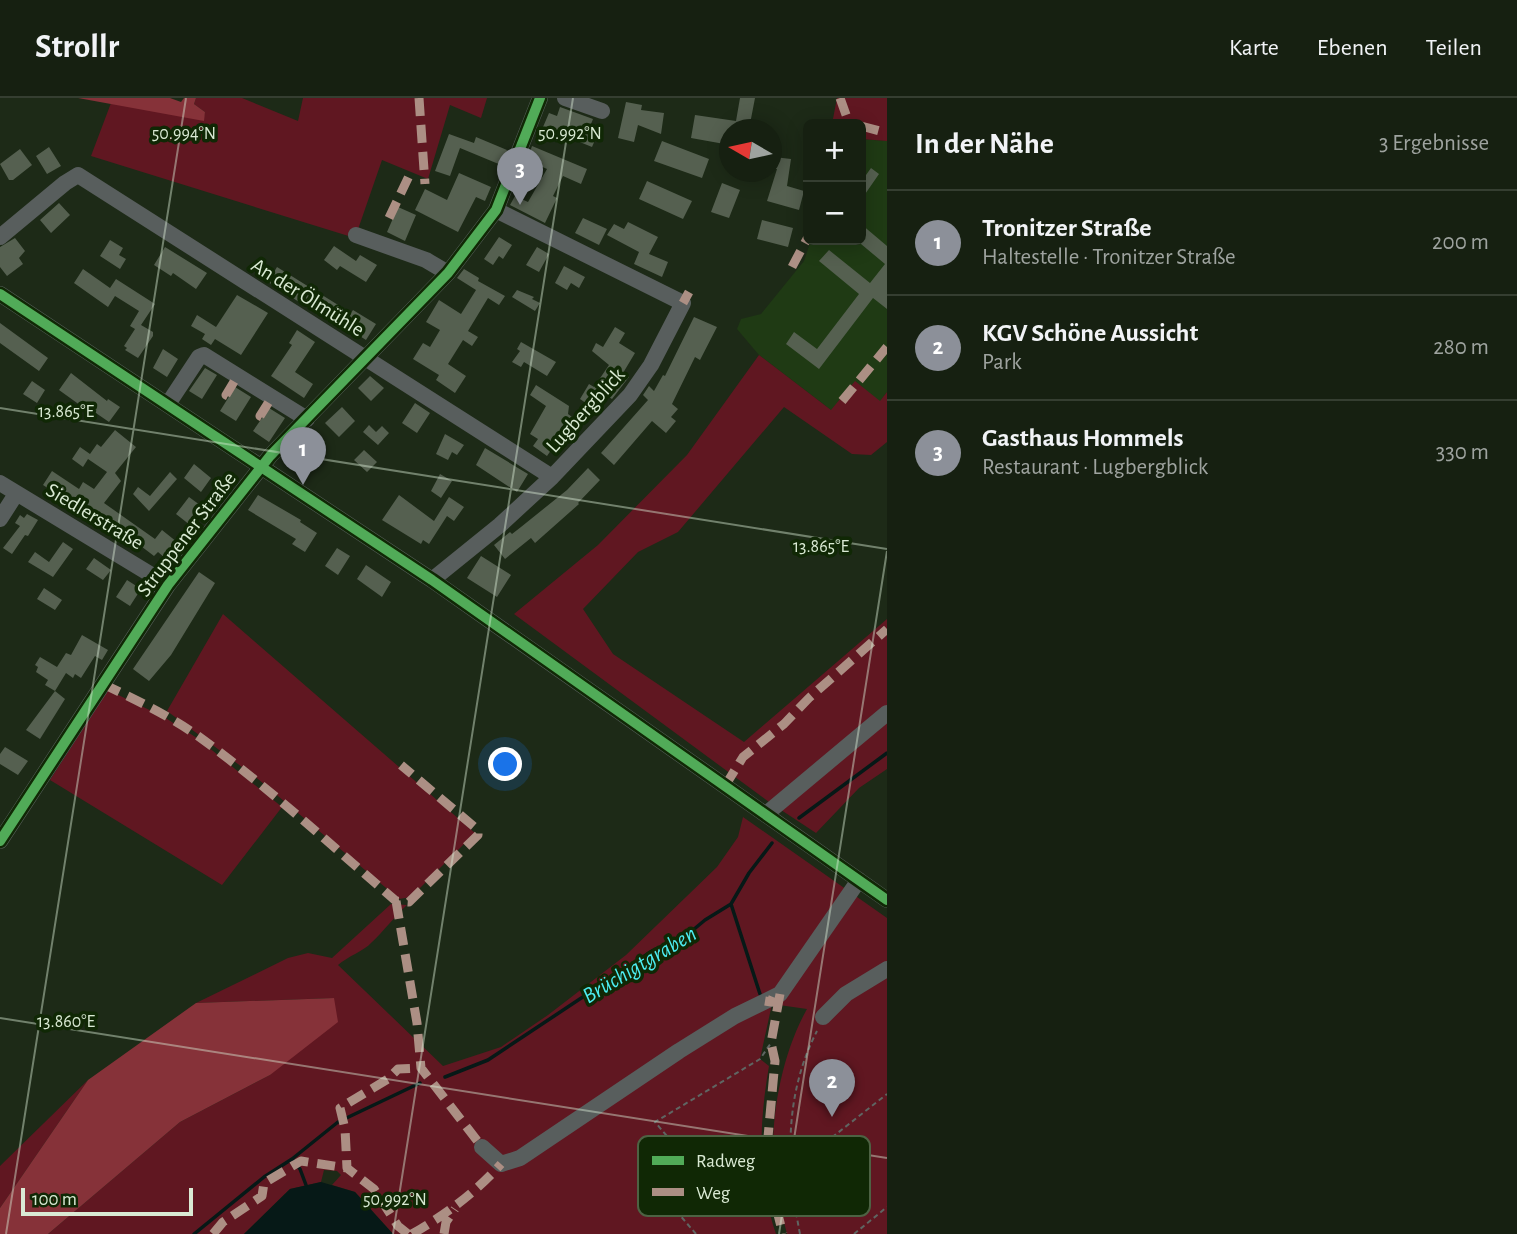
<!DOCTYPE html>
<html lang="de">
<meta charset="utf-8">
<style>
:root{--surface:#162011;--page:#1f281a;--text:#f1f3f6;--muted:#9ea39f;--line:#353e31;--accent:#8c9099}
body{margin:0;font-family:"Alegreya Sans",sans-serif;background:var(--page);color:var(--text)}
.controls{position:absolute;right:21px;top:21px;display:grid;overflow:hidden;border-radius:10px;box-shadow:0 4px 18px #0003}
.controls button{width:63px;height:63px;display:grid;place-items:center;padding:0;border:0;border-bottom:2px solid var(--line);background:var(--surface);color:var(--text);font:35px sans-serif}
.compass{position:absolute;left:719px;top:21px;width:63px;height:63px;border-radius:50%;background:var(--surface);box-shadow:0 4px 18px #0003;rotate:279deg}
.scale{position:absolute;left:21px;bottom:18px;width:172px;box-sizing:border-box;padding-left:7px;border:4px solid #daead4;border-top:0;font-size:19px;line-height:24px;white-space:nowrap;color:#daead4;-webkit-text-stroke:5px #102805;paint-order:stroke}
.you{position:absolute;left:506px;top:667px;width:24px;height:24px;margin:-18px;border:5px solid #fff;border-radius:50%;background:#1a73e8;box-shadow:0 0 0 10px #1a73e833}
.badge{display:grid;place-items:center;width:46px;height:46px;border-radius:50%;background:var(--accent);color:#fff;font-size:23px;font-weight:700}
.pin{position:absolute;translate:-50% -58px;filter:drop-shadow(0 2px 4px #0008)}
.pin::after{content:'';position:absolute;top:37px;width:24px;height:21px;background:inherit;clip-path:polygon(0 0,100% 0,50% 100%)}
.list{margin:0;padding:0;list-style:none}
h2{display:flex;justify-content:space-between;align-items:center;height:91px;margin:0;padding:0 28px;font-size:30px}
h2 small{font-size:23px;font-weight:400;color:var(--muted)}
.list li{display:grid;grid-template-columns:46px 1fr auto;gap:21px;align-items:center;box-sizing:border-box;height:105px;padding:0 28px;border-top:2px solid var(--line)}
.list b{display:block;font-size:26px;white-space:nowrap}
.list p{margin:0;font-size:23px;white-space:nowrap;color:var(--muted)}
.list em{font-size:23px;font-style:normal;color:var(--muted)}
.map{position:relative;flex:none;width:887px;height:1136px;overflow:hidden}
header{display:flex;align-items:center;gap:42px;box-sizing:border-box;height:98px;padding:0 35px;background:var(--surface);border-bottom:2px solid var(--line)}
header strong{font-size:33px}
nav{display:flex;gap:38px;margin-inline-start:auto;font-size:24px}
main{display:flex}
aside{flex:1;background:var(--surface)}
.map>svg:first-child{display:block}
.built{fill:#1f3a14}
.green{fill:#601721}
.forest{fill:#863239}
.water{fill:#061917}
.lines{fill:none;stroke-linecap:round;stroke-linejoin:round}
.stream{stroke:#061917;stroke-width:3.5}
.building{fill:#556050}
.path{stroke:#5f6562;stroke-width:2;stroke-dasharray:5 3.5;stroke-linecap:butt}
.minor{stroke:#585e5d;stroke-width:16}
.quiet{stroke:#ac8f84;stroke-width:9;stroke-dasharray:18 9;stroke-linecap:butt}
.cycleway-casing{stroke:#102805;stroke-width:15}
.cycleway{stroke:#51ab58;stroke-width:10}
.ticks{fill:none;stroke:#daead4;stroke-width:2;stroke-opacity:0.45}
.labels{text-anchor:middle;stroke-width:7;stroke-linejoin:round;paint-order:stroke}
.street-label{font-size:21px;fill:#daead4;stroke:#102805}
.water-label{font-size:23px;font-style:italic;fill:#4cedf1;stroke:#102805}
.key{fill:#102805;stroke:#4d6243;stroke-width:2}
.key-label{font-size:19px;fill:#daead4}
.ticks-label{font-size:18px;text-anchor:middle;fill:#daead4;stroke:#102805;stroke-width:7;stroke-linejoin:round;paint-order:stroke}
</style>
<header>
<strong>Strollr</strong>
<nav><a>Karte</a><a>Ebenen</a><a>Teilen</a></nav>
</header>
<main>
<div class="map">
<svg width="887" height="1136" viewBox="0 0 887 1136">
<rect width="100%" height="100%" fill="#1d2a17"/>
<path class="built" d="M861 41 887 43V294L880 304 831 312 759 257 737 231 741 221 761 216 804 163 811 142H861Z"/>
<path class="green" d="M196 0H242L298 23 303 0H487L481 20 450 7 428 81 382 62 355 140 91 58 111 5 203 22 205 14 194 6Z
M837 0H887V43L861 41V26H832Z
M759 257 831 312 855 283 880 303 887 294V344L871 357 852 356 784 309 678 434 638 454 583 511 613 556 744 644 887 521V671L859 690 816 735 769 704 514 516 598 447 687 357Z
M223 516 475 735 411 799 399 801 258 681 167 613Z
M108 592 164 619 197 640 282 709 222 787 50 682Z
M743 719 887 820V1136H787C783 1119 777 1101 775 1083 768 1029 780 959 807 911L772 906 760 961 769 968C759 1026 757 1080 776 1136H393L355 1094 332 1087 341 1077 337 1073 324 1072 321 1084 290 1091 244 1136H48L180 1024 270 977 333 900 196 905 288 860 308 855 332 860 391 806 407 807C394 819 384 833 371 845 365 852 347 859 338 867L443 968 501 949 548 917 626 857 717 769 738 739Z
M88 982 0 1110V1068Z"/>
<path class="forest" d="M78 0H170L181 4 184 0H196L194 6 205 14 204 23Z
M334 900 338 924 270 977 180 1024 48 1136H0V1110L88 982 196 905Z"/>
<path class="water" d="M321 1084 355 1094 393 1136H244L290 1091Z"/>
<g class="lines">
<path class="stream" d="M799 720 887 655
M731 806 760 896
M445 979 488 962 652 853 681 842 705 822 731 806 749 775 772 745
M293 1062 300 1071 306 1087
M194 1136 264 1079 292 1061 338 1024 420 985"/>
</g>
<path class="building" d="M740 0H755L750 26H756L755 32H730V47L691 40 695 17 736 23Z
M626 4 642 7 641 12 664 15 661 36 638 27 634 44 618 40Z
M560 9 593 21 589 31 598 35 592 49 543 29 549 15 557 18Z
M449 36 474 45 476 39 507 52 501 67 460 50 450 78 435 73Z
M662 43 709 61 702 80 654 63Z
M532 48 587 71 581 86 563 78 553 98 557 100 545 125 510 107 515 98 528 104 547 71 527 62Z
M49 49 61 68 47 76 36 58Z
M20 51 32 67 13 82H9L0 66Z
M774 59 791 61 787 88 804 93 799 112 767 103 777 71H772Z
M871 70 879 76 861 102V84Z
M459 75 491 89 485 103 476 99 458 134 415 112 425 91 447 102Z
M647 83 692 103 683 121 639 101Z
M722 85 740 92 729 120 711 114Z
M59 105 70 117 51 135 40 122Z
M398 109 416 117 405 143 387 134Z
M583 120 607 131 599 147 575 135Z
M762 122 793 130 788 149 757 141Z
M628 124 658 139 649 156 668 164 662 179 634 166 639 154 607 137 614 126 624 131Z
M861 126 887 148V211L873 200 819 271 786 246 794 234 817 251 859 196 819 163 829 152 870 185 885 166 861 146Z
M499 139 512 147 503 161 499 158 493 167 484 161Z
M15 140 25 153 19 160 23 166 7 178 0 169V149Z
M110 142 123 150 119 157 126 161 120 171 100 158Z
M334 148 356 163 360 157 377 167 366 184 340 168 337 172 324 162Z
M165 149 207 175 196 191 173 175 171 178 154 167Z
M537 149 549 156 539 174 526 167Z
M564 168 585 179 579 190 571 185 567 192 555 185Z
M277 169 351 215 353 212 376 226 366 242 341 226 338 229 268 184Z
M83 171 110 190 116 181 155 206 141 227 153 234V238L138 260 125 252 127 250 124 248 135 231 130 228 139 213 115 198 108 209 74 185Z
M464 171 479 180 478 183 505 198 499 207 488 200 468 233 478 239 472 248 463 242 448 266 466 278 455 295 436 282 439 277 413 261 423 245 430 249 440 232 426 224 439 202 461 216 476 192 457 180Z
M517 192 534 199 532 201 540 205 535 213 512 199Z
M237 197 268 215 241 257 215 241 211 247 202 241 205 236 191 228 197 217 216 229Z
M694 219 717 229 700 262 695 259 672 306 678 311 671 319 676 323 666 335 652 323 614 367 601 355 648 302 643 297 649 288 654 293 663 277 665 278Z
M0 225 48 260 39 273 0 245Z
M615 229 625 235 619 245 635 255 623 275 629 279 612 301 603 295 593 310 580 301 589 286 594 289 609 267 592 253 596 245 603 249Z
M297 232 315 244 295 274 313 286 304 300 271 278 292 247 289 245Z
M521 244 556 264 547 278 524 264 521 269 512 264 520 253 517 251Z
M163 251 178 261 167 279 153 270Z
M205 270 217 277 202 301 189 293Z
M71 275 107 303 108 301 120 309 109 324 93 313 91 315 59 292Z
M370 278 384 290 371 303 358 290Z
M32 283 45 292 37 305 23 296Z
M536 287 569 308 568 316 572 319 568 334 565 332 547 358 533 348 538 341 530 336 546 308 530 297Z
M235 289 251 299 236 323 220 313Z
M415 305 430 315 417 335 402 325Z
M342 309 355 323 339 339 325 325Z
M269 310 285 320 269 344 253 333Z
M369 327 376 334 382 328 389 335 378 347 363 334Z
M115 332 136 349 115 375 121 383 104 405 155 441 162 432 177 444 165 460 158 454 154 458 125 436 123 439 43 387 52 373 79 391 83 384 94 391 107 374 88 361 83 369 72 361 80 349 90 356 97 346 101 349Z
M445 336 464 347 457 357 452 354 448 362 436 356Z
M303 349 315 361 304 372 292 360Z
M485 350 528 376 517 394 476 367Z
M364 352 377 364 367 374 354 362Z
M194 366 211 380 201 394 184 380Z
M588 370 600 382 578 405 579 406 535 445 531 440 505 461 494 447 510 434 512 436 521 429 567 392Z
M170 374 177 381 149 413 133 396 138 389 150 398Z
M440 376 452 383 441 400 431 393Z
M258 397 301 422 300 424 317 435 305 454 292 446 296 441 248 412Z
M399 397 434 423 449 399 464 409 454 423 447 418 429 446 423 442 421 446 382 422Z
M189 399 204 410 190 427 176 416Z
M27 416 38 422 28 438 25 437 12 456 3 450 20 428 15 425 20 417 24 420Z
M63 444 73 451 53 479 28 464 35 454 49 464Z
M337 450 350 458 338 477 325 468Z
M481 458 511 477 497 499 467 480Z
M94 460 111 472 103 482 86 471Z
M366 467 391 484 382 499 357 481Z
M199 474 215 485 171 557 149 583 133 571Z
M127 482 141 491 130 508 116 499Z
M44 490 62 502 55 512 37 501Z
M82 537 108 552 102 562 95 558 81 580 75 576 73 580 66 575 55 593 45 587 48 582 36 574 38 569 35 567 40 559 57 569 66 555 71 557Z
M55 593 65 601 40 641 26 632Z
M5 649 28 663 18 677 0 666V656Z"/>
<g class="lines">
<path class="path" d="M792 1071 887 996
M696 1136 667 1102 699 1076 655 1024 760 961 771 945
M800 1136C786 1066 784 997 817 933
M854 1136 887 1109"/>
<path class="minor" d="M565 0 602 13
M356 137 426 162 448 175
M0 139 65 85 78 77 552 379
M0 196 432 482 887 802
M168 306 199 259 204 257 307 321
M0 385 168 487
M0 421 16 396
M432 482 500 427 552 379 630 297 651 267 683 205 496 112
M766 716 887 615
M0 743 168 487 270 358 448 175 496 112 540 0
M823 919 846 896 887 871
M482 1049 501 1066 520 1060 679 953 735 918 780 896 859 782"/>
<path class="quiet" d="M419 0 425 86
M840 0 849 25
M861 28 887 35
M389 120 409 78
M792 169 808 139
M683 205 689 194
M228 298 226 297 238 277
M842 303 887 249
M262 319 260 318 272 299
M103 586C136 602 168 617 198 638 267 688 331 747 396 803L409 804 478 737V732L401 667
M725 688 743 659 784 626 809 600 887 531
M396 803 417 925 421 970 482 1049
M780 896 771 945 775 963 767 1050 769 1082 783 1136
M765 903 771 904 773 899
M213 1136 223 1124 262 1098 264 1085 301 1063 347 1070
M408 1136 398 1128 374 1091 347 1070 345 1031 340 1010 388 981 398 971 421 970
M412 1136C445 1117 475 1095 501 1066
M444 1136 446 1124 455 1111"/>
<g class="cycleway-casing">
<path id="cycleway" d="M0 196 432 482 887 802
M0 743 168 487 270 358 448 175 496 112 540 0"/>
</g>
<use href="#cycleway" class="cycleway"/>
</g>
<path class="ticks" d="M0 310 887 451M0 920 887 1060M6 1136 186 0M393 1136 573 0M779 1136 887 453"/>
<g class="labels">
<g class="street-label">
<text transform="translate(308 199) rotate(32)" y="7">An der Ölmühle</text>
<text transform="translate(585 312) rotate(-48)" y="7">Lugbergblick</text>
<text transform="translate(95 418) rotate(31)" y="7">Siedlerstraße</text>
<text transform="translate(186 436) rotate(-53)" y="7">Struppener Straße</text>
</g>
<g class="water-label">
<text transform="translate(639 866) rotate(-31)" y="8">Brüchigtgraben</text>
</g>
</g>
<rect x="638" y="1038" width="232" height="80" rx="10" class="key"/>
<rect x="652" y="1058" width="32" height="9" fill="#51ab58"/>
<rect x="652" y="1090" width="32" height="8" fill="#ac8f84"/>
<g class="key-label">
<text x="696" y="1069">Radweg</text>
<text x="696" y="1101">Weg</text>
</g>
<g class="ticks-label">
<text x="184" y="41">50.994°N</text>
<text x="570" y="41">50.992°N</text>
<text x="66" y="319">13.865°E</text>
<text x="821" y="454">13.865°E</text>
<text x="66" y="929">13.860°E</text>
<text x="395" y="1107">50.992°N</text>
</g>
</svg>
<div class="controls">
<button>+</button>
<button>−</button>
</div>
<svg class="compass" viewBox="-18 -18 36 36"><path d="M0-13l5 13h-10z" fill="#e53935"/><path d="M0 13l5-13h-10z" fill="#9ea39f"/></svg>
<div class="scale">100 m</div>
<div class="you"></div>
<div class="pin badge" style="left:303px;top:387px">1</div>
<div class="pin badge" style="left:832px;top:1019px">2</div>
<div class="pin badge" style="left:520px;top:107px">3</div>
</div>
<aside>
<h2>In der Nähe<small>3 Ergebnisse</small></h2>
<ul class="list">
<li><span class="badge">1</span><div><b>Tronitzer Straße</b><p>Haltestelle · Tronitzer Straße</p></div><em>200 m</em></li>
<li><span class="badge">2</span><div><b>KGV Schöne Aussicht</b><p>Park</p></div><em>280 m</em></li>
<li><span class="badge">3</span><div><b>Gasthaus Hommels</b><p>Restaurant · Lugbergblick</p></div><em>330 m</em></li>
</ul>
</aside>
</main>
